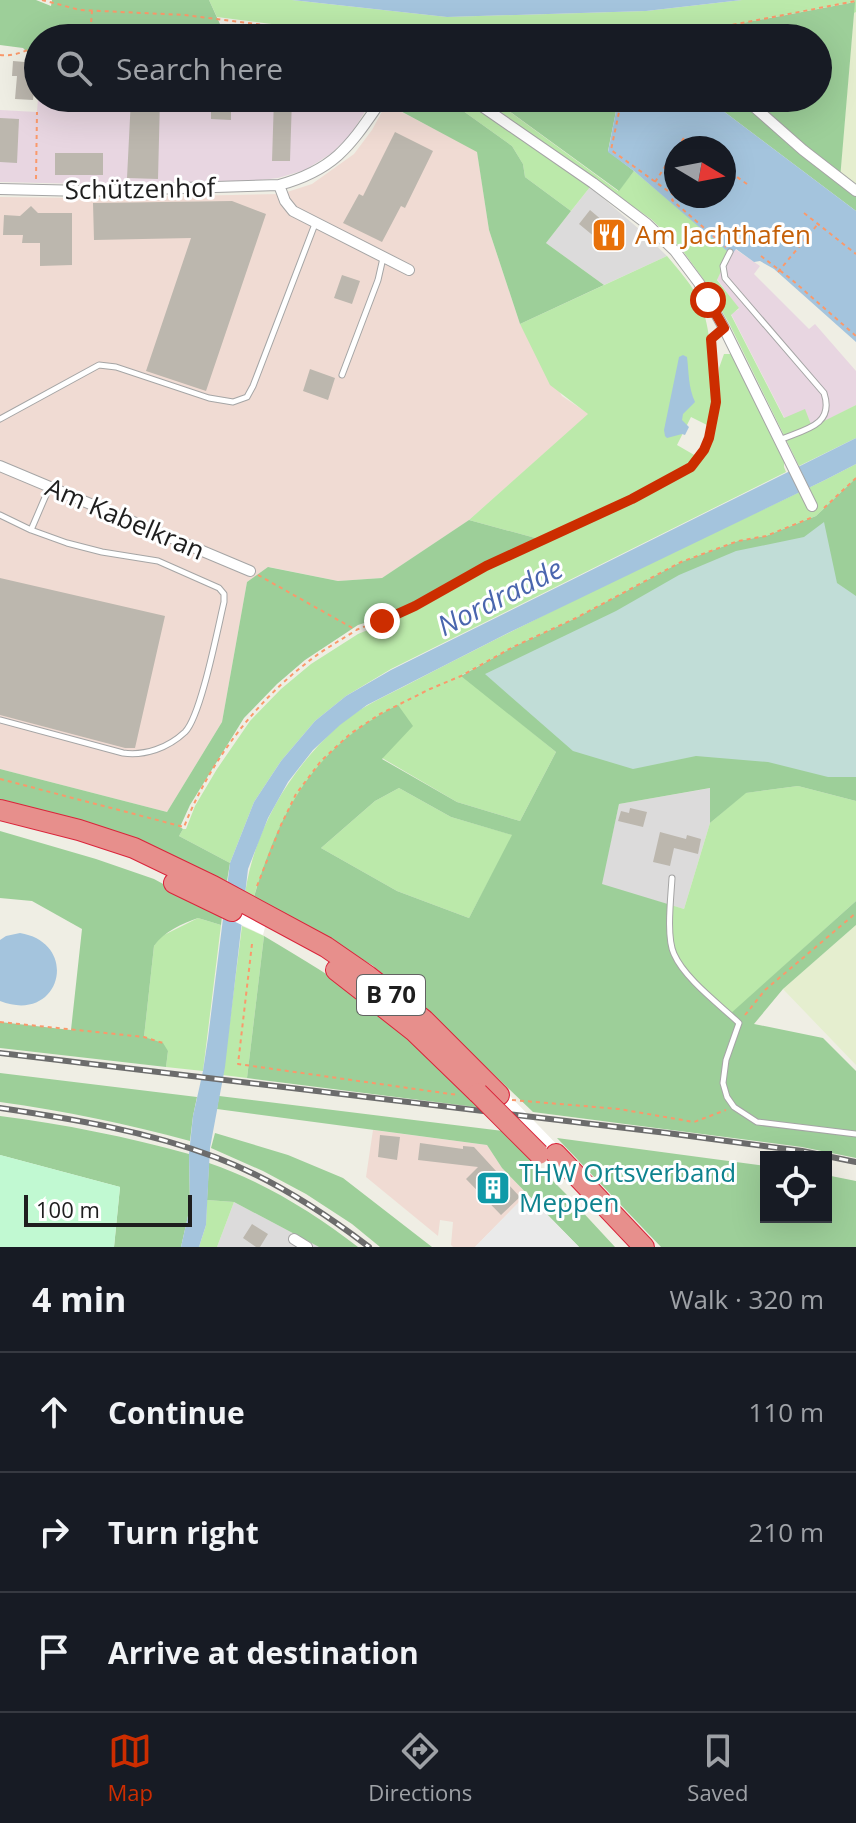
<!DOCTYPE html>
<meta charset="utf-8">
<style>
:root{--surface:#171b24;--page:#242831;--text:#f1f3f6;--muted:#9ea1a6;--line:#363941;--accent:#cc2d00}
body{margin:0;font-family:"Open Sans",sans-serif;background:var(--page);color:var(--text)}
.controls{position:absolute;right:24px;bottom:24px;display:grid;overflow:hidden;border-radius:0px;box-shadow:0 8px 32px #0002}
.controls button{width:72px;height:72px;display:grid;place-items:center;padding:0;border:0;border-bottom:2px solid var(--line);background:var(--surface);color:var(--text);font:40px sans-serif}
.compass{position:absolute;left:664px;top:136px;width:72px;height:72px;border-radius:50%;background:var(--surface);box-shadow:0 8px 32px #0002;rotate:100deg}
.scale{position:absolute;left:24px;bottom:20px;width:168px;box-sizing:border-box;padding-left:8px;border:4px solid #1e1e1e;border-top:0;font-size:22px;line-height:28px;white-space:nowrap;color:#1e1e1e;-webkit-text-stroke:6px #fff;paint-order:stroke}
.stop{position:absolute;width:24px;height:24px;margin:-18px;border:6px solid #cc2d00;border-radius:50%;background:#fff}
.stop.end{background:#cc2d00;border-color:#fff;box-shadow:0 2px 8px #0008}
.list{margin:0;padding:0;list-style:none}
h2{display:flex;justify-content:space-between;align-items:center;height:104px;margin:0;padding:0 32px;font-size:34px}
h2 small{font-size:26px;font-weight:400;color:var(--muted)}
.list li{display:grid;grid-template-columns:52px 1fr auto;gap:24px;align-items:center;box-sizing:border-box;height:120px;padding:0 32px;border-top:2px solid var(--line)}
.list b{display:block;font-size:30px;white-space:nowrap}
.list em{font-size:26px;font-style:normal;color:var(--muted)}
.icon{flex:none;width:44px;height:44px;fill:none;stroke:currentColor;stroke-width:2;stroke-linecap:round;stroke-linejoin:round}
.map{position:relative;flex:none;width:856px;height:1247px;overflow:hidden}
.search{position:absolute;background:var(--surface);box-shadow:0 8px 32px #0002;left:24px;right:24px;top:24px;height:88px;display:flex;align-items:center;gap:20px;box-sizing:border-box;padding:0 28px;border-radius:44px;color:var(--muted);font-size:30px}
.sheet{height:464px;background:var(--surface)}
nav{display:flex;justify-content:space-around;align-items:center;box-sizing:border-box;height:112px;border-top:2px solid var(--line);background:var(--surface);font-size:22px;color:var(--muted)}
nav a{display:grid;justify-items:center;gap:4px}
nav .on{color:var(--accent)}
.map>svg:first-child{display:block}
.residential{fill:#dcdbdb}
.commercial{fill:#f0dbd3}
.industrial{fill:#e8d6e1}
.farmland{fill:#e5eecf}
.grass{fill:#bbe9aa}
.forest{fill:#9dcf99;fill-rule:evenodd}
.wetland{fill:#c1ddd7}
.park{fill:#c1f9d2}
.parking{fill:#eaeaea}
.water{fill:#a4c4dd;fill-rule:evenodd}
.pier{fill:#fff}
.building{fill:#bcb7ae}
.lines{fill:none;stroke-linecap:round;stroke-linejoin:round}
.lane-casing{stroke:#a5a5a5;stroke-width:7}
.street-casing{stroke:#a5a5a5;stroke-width:12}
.highway-casing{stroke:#da243a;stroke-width:22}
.path{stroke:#fa996b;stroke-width:2;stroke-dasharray:4 4;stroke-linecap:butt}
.lane{stroke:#fff;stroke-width:5}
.street{stroke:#fff;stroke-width:10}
.highway{stroke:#e78f8c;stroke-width:20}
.rail-casing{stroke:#6c6c6c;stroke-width:6}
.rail{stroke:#fff;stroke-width:3;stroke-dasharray:9;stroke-linecap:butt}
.highway-bridge-casing{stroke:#da243a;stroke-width:22;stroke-linecap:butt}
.highway-bridge{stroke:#e78f8c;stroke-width:20}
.route{stroke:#cc2d00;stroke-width:10}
.labels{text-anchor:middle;stroke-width:6;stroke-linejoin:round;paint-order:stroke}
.shield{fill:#fff;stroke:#626262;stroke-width:2}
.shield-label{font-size:24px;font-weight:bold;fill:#1e1e1e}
.street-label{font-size:26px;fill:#1e1e1e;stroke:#fff}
.food-label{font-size:26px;fill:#c56008;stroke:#fff;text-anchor:start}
.culture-label{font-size:26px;fill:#0d838f;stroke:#fff;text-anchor:start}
.water-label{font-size:28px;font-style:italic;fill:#4a66ae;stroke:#fff}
</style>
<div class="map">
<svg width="856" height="1247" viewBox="0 0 856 1247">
<rect width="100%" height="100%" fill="#efeee4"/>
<path class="residential" d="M590 187 639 229 667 256 604 285 546 243Z
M711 788 710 823 684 909 601 885 619 804Z
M234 1202 319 1247H217Z"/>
<path class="commercial" d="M386 104 477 151 489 230 520 324 562 396 589 414 469 520 382 578 338 581 269 567 247 582 222 722 167 812 0 769V197L86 198 281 194 312 184 354 154 372 130Z
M373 1130 487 1145 502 1168 527 1194 475 1247H453L451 1245 453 1222 440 1220 438 1236 366 1177Z"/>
<path class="industrial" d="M38 98H369L372 100 351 134 332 153 305 170 278 178 252 181 84 184 0 182V110L37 112Z
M735 249 760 266 754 274 809 329 815 324 856 371V405L812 428 785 419 731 314 739 309 717 279 730 252Z"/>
<path class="farmland" d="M856 12V185L840 174 854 13Z
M856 925V1065L783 989Z"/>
<path class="grass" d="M209 0H292L447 17 646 11 742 0H856V12L854 13V2L700 31 687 38H381L217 17Z
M445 98H460L590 187 571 211 525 177 523 164 512 146Z
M477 98H491L618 191 634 171 730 252 717 280 739 308 731 315 784 418 805 409 812 427 856 405V438L799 466 730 325 704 280 680 247 651 219Z
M667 256C677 268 689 281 697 296 714 326 714 391 709 426L691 417 677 445 696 456 690 464 668 479 539 539 469 520 588 414 550 385 520 324Z
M724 354H731L733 358 784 461V467L786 472 391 669 346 696 315 721 281 761 254 802 230 863 179 836 183 829H186L195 806 217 769 250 721 281 689 311 664 358 634 417 610 488 569 634 502 682 477 693 469 707 451 716 427 719 402V368Z
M856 464V478L816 516 766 536 738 541 681 562 576 618 513 647 462 675 556 752 520 821 457 802 382 758 257 886 254 897 245 894C254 829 290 770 337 727 357 709 381 698 405 686 428 674 451 662 475 650 590 591 708 536 825 480Z
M798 786 856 801V901L730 1015 688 974 672 952 671 905 684 909 710 823 745 793Z
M399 788 451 817 513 835 469 918 397 891 321 848 375 801Z
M198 918 221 925 203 1071 166 1067 168 1051 144 1037 154 946 160 937Z
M242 926 264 936 247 1078 223 1075Z
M207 1200 234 1202 217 1247H199L206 1225Z"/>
<path class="forest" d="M0 0H36L51 6 52 0H209L225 35 236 36V38H38V49L29 54 23 48 0 45Z
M855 2 840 179 856 191V211L706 98H818V38H695L700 31Z
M406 98H445L512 146 523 164 525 177 571 211 546 243 604 285 520 324 489 230 477 152 393 107Z
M491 98H634L616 111 608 151 634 171 619 191Z
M856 478V801L798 786 746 793 710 823V788L619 804 602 884 671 905 673 952 688 974 730 1014 856 901V925L783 989 754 1024 823 1038 856 1071V1158L802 1147 533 1112 430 1013 372 965 254 897C280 810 314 747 398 705L413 726 382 759 457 802 520 821 556 752 461 676 513 647 576 618 681 562 738 541 766 536 816 516ZM399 788 451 817 512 835 469 918 397 891 321 848 375 801Z
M469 520 539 539 485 563 414 603 380 618 358 625 305 660 277 684 244 718 190 805 180 827 183 829 179 836 230 863 227 881 123 837 0 799V769L167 812 222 722 247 582 268 567 338 581 382 578Z
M0 831 96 859 154 879 222 916 221 925 198 918C182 924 164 931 154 946L144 1037 163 1043 168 1051 166 1067 0 1048V1022L71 1030 82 929 32 901 0 898Z
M264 936C302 959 339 980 373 1007 412 1038 447 1074 483 1108L247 1078Z
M0 1073 197 1097 193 1116 190 1141C127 1124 65 1111 0 1102Z
M219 1096 503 1131 565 1193 615 1247H579L502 1168 487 1145 217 1109Z
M0 1116C64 1124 127 1137 189 1154L190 1207 181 1247H114L120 1187 0 1155Z
M215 1133 288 1155 343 1178 432 1247H380L352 1224 306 1194 263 1171 211 1148Z
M557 1138 766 1166V1217H826V1175L856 1181V1247H661Z
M209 1163C262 1181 314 1213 358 1247H319L234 1202 207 1200Z"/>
<path class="wetland" d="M824 522 837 583 856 596V777H828L768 762 696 756 633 769 573 751 485 674 616 611 679 575 736 551 804 537Z"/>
<path class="park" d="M0 1155 120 1187 114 1247H0Z"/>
<path class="parking" d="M527 1194 579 1247H475Z"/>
<path class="water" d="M292 0H742L646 11 447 17Z
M634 98H706L856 211V342L774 269 760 261 754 262 736 249 733 253 727 251 634 171 608 152 616 111ZM676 148H724V196H676Z
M683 355 687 357C689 373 688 386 695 402L683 414 682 420 689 427 685 435 682 434 667 438 665 436 664 430 679 357Z
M856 438V464L825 480 506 634 367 705 340 725 313 750 288 782 268 818 248 869 225 1067 210 1148 206 1225 199 1247H181L190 1207 189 1154 193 1116 203 1071 208 1038 230 863 254 802 281 761 315 721 346 696 391 670Z
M20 933C81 943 61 1025 0 1001V940L6 936Z"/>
<path class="pier" d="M270 908 263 935 208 909Z
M468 1092 510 1096 565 1153 529 1154Z"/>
<path class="building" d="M13 61 37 63 33 100 15 99 17 76H12Z
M131 98H160L158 179 127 178Z
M211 98H231V120L211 119Z
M274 98H292L290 161H272Z
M0 118 19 119 17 163 0 162Z
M395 132 433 151 405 208 401 206 382 242 343 223 359 194 363 196Z
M55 153H103V175H55Z
M232 201 266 214 206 391 146 371 191 238 94 240 93 203Z
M31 206 38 213H72V265L40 266V243H22L23 235H3L4 215 20 216Z
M590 210 623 238 612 251 579 224Z
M342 275 360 281 352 304 334 298Z
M310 369 335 378 328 400 303 391Z
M0 578 165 616 135 748H125L0 715Z
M630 808 647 812 643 827 618 821 621 811 629 813Z
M660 832 686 839 687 835 701 839 698 854 674 848 670 866 653 862Z
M380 1135 400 1137 397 1160 378 1157Z
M420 1143 463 1149V1146L474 1147 520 1197 501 1215 466 1179 478 1167 418 1160Z
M252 1224 268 1234 260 1247H256L243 1238Z"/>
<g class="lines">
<g class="lane-casing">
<path id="lane" d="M730 252 723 266 725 278 824 393C835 426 803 430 779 440
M342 375 378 280 383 258
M0 419 99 365 116 367 209 398 233 402 247 397 253 386 315 224
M0 515 31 530 67 543 102 552 158 561 219 588 224 594V602C218 627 201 716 185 732 168 748 145 756 123 753L0 720
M31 530 49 488
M672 878C671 897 666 937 674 954 685 979 719 1004 739 1023L726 1060 723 1083 727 1097 734 1107 757 1122 856 1134"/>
</g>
<g class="street-casing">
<path id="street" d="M470 98 593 183 647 224 675 251 699 283 724 328 812 506
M744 98 803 150 856 191
M279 185 285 201 293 211 409 270
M0 189 85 191 279 185C337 169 351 144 383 98
M0 466 250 571
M294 1239 307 1247"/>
</g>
<g class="highway-casing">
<path id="highway" d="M0 810 79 830 134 848 213 886 326 947 368 976 424 1020 499 1095
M174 883 232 911
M336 970 414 1031 478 1093
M556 1154 644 1247"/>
</g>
<path class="path" d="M42 0 80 10 185 15 366 38
M90 38 92 11
M253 38 255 24
M687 38 700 31 856 1
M0 55C13 57 26 51 38 45
M646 98 635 100 619 112 611 150 675 196 672 200 726 247
M677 148 684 138 697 148
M724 168 747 184
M36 179 37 112
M655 182 676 150
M804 213 856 254
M761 256 791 279 856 336
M778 272 818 224
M824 508 856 478
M258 575 356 630 415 606 486 566 669 481C676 477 684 473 691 468 725 436 716 380 711 339L716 336
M0 779 184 827C209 763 254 703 309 661 323 650 339 641 355 631
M257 886 281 825 296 794 321 761 350 734 380 714 430 689 461 676 513 647 576 618 681 562 738 541 766 536 813 517
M252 944 238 1064 458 1095
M745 1015 765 990 856 913
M0 1022 144 1037 163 1043
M512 1100 619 1109 694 1122 726 1110"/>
<use href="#lane" class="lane"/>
<use href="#street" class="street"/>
<use href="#highway" class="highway"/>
<g class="rail-casing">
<path id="rail" d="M0 1053 667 1133 802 1151 856 1162
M0 1108C73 1119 146 1131 215 1157 271 1178 322 1211 369 1247"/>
</g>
<use href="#rail" class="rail"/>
<g class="highway-bridge-casing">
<path id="highway-bridge" d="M478 1093 539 1154"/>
</g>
<use href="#highway-bridge" class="highway-bridge"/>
</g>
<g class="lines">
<path class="route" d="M382 621 415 606 486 566 632 499 691 467 704 450 709 438 716 402 711 339 724 328 708 300"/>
</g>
<defs>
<g id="restaurant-square" transform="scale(1.8)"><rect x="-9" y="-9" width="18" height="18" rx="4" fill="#e8710a" stroke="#fff"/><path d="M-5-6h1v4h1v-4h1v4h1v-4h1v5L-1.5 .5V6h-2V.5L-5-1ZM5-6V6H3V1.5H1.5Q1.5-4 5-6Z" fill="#fff"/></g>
<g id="building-square" transform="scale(1.8)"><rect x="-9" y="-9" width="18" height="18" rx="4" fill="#0f9aa8" stroke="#fff"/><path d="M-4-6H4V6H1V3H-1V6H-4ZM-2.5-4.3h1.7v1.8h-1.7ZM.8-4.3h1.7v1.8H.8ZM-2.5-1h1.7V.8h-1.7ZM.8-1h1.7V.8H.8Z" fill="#fff"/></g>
</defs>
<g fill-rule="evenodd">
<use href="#restaurant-square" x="609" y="235"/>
<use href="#building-square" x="493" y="1188"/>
</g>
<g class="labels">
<rect class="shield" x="357" y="975" width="68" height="40" rx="6"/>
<g class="shield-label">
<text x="391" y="1003">B 70</text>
</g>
<g class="street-label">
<text transform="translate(140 189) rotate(-1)" y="9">Schützenhof</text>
<text transform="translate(125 519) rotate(23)" y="9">Am Kabelkran</text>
</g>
<g class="food-label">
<text x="635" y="244">Am Jachthafen</text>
</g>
<g class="culture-label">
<text x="519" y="1182">THW Ortsverband<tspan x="519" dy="30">Meppen</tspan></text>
</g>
<g class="water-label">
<text transform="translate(500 597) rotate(-27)" y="10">Nordradde</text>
</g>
</g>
</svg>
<div class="controls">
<button><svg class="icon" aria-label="locate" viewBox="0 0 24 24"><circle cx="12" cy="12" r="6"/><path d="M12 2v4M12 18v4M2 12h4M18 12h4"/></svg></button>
</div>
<svg class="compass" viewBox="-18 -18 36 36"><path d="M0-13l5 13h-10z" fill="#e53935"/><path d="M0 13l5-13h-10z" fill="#9ea1a6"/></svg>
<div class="scale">100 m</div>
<div class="stop" style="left:708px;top:300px"></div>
<div class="stop end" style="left:382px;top:621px"></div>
<div class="search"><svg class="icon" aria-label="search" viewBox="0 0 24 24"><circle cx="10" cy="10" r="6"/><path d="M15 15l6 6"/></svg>Search here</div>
</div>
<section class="sheet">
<h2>4 min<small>Walk · 320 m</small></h2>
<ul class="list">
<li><svg class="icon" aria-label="ahead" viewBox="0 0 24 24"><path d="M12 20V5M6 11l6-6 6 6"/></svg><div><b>Continue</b></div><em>110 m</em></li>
<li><svg class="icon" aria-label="right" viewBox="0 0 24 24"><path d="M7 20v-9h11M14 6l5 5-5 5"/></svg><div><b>Turn right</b></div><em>210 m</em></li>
<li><svg class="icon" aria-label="arrive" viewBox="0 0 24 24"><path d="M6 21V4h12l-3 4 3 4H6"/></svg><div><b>Arrive at destination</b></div></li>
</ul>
</section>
<nav>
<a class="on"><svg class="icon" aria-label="map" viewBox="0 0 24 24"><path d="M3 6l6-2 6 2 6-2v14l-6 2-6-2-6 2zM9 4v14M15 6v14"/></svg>Map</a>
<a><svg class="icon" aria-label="directions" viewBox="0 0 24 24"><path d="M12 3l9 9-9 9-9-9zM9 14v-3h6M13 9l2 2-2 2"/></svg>Directions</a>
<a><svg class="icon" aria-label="saved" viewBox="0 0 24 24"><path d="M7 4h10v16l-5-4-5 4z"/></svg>Saved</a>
</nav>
